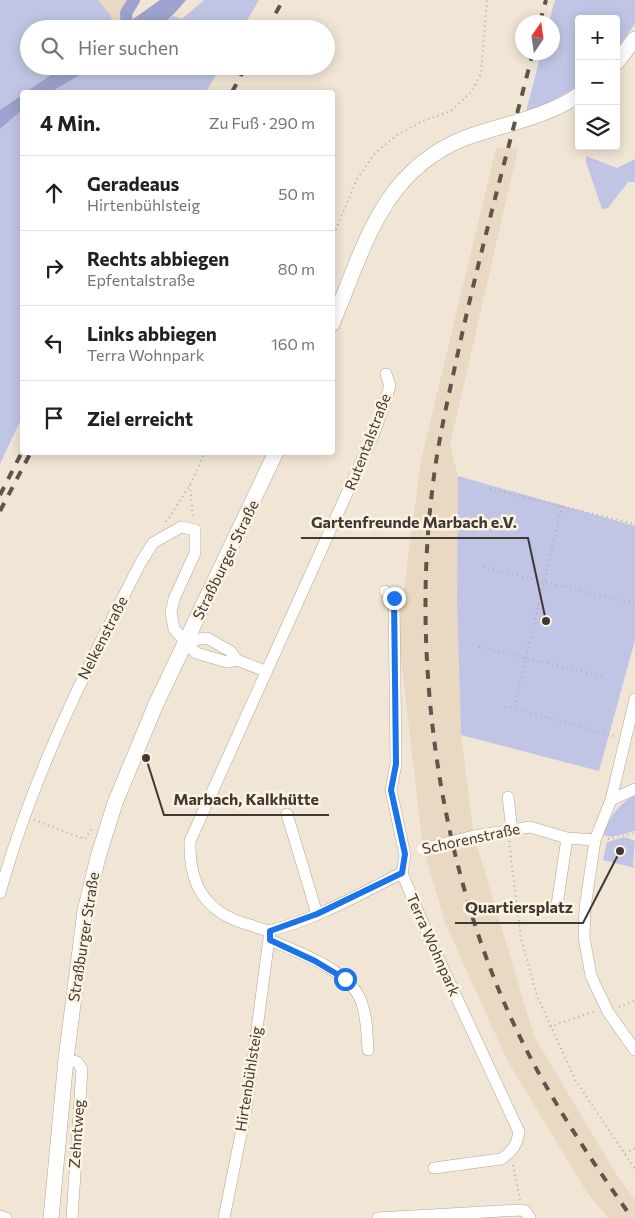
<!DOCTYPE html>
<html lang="de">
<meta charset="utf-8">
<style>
:root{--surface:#fff;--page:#f6f6f6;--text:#202124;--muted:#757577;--line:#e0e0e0}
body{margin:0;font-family:Commissioner,sans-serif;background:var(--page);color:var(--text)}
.controls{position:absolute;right:15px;top:15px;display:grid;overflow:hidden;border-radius:5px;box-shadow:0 2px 12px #0003}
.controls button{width:45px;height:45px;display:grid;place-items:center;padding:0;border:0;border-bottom:1px solid var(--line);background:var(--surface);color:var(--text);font:25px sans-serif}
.compass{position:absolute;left:515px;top:15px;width:45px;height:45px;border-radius:50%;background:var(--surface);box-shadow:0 2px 12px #0003;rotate:13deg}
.stop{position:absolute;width:15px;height:15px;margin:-11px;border:4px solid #1a73e8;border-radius:50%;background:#fff}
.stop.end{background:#1a73e8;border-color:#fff;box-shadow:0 1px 5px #0008}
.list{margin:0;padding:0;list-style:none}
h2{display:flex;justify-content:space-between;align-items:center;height:65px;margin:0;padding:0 20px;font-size:21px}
h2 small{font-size:16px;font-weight:400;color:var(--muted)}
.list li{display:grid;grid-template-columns:32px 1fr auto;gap:15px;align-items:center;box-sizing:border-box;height:75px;padding:0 20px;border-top:1px solid var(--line)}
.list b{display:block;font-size:19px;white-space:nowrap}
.list p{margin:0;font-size:16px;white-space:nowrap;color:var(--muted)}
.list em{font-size:16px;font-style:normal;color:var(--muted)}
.icon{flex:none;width:28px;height:28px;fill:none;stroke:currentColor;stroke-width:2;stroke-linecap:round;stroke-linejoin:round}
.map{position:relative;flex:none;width:635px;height:1218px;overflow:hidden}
.search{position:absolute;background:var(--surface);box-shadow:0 2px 12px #0003;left:20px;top:20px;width:315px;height:55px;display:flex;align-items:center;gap:12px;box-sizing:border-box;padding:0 18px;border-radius:28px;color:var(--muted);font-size:19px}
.panel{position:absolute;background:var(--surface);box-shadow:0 2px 12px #0003;left:20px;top:90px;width:315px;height:365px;border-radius:5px}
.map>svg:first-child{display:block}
.built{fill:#e9d9c2}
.green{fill:#c1c5e5}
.water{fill:#9da2ce}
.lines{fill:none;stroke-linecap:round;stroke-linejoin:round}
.canal{stroke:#9da2ce;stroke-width:12}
.minor-casing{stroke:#b1a697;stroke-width:12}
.major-casing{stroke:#b1a697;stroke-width:16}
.path{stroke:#b5ac9f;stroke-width:2;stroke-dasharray:1 4;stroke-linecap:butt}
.minor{stroke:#fff;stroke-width:11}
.major{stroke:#fff;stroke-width:15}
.rail{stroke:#5c564e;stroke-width:4;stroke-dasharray:9 9;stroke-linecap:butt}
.minor-bridge-casing{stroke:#b1a697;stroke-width:12;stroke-linecap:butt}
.minor-bridge{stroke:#fff;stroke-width:11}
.route{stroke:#1a73e8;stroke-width:6}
.labels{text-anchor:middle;stroke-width:5;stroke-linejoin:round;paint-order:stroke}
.street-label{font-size:15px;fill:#3e3933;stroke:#fef3e2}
.leader{fill:none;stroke:#3e3933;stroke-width:2}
.callout-dot{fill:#3e3933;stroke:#fef3e2;stroke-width:2}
.callout-label{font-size:16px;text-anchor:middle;font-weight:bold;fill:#3e3933;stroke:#fef3e2;stroke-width:5;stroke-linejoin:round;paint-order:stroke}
</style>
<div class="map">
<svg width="635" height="1218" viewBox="0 0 635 1218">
<rect width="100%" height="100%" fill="#f1e5d5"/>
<path class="built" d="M98 0H140L116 29H114L111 16Z
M496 148 518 149 450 445 458 476 457 602 461 735 474 836 534 1036 613 1169 635 1200V1218H608L586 1191 507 1060 446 925 423 849 398 633 421 460Z"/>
<path class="green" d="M0 0H98L111 16 114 29H29V66H64L26 92H22V95L0 110Z
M204 0H259L242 29H156L173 16 182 19Z
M555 0H635V24L616 50V19H579V85L543 107 526 112 541 53 552 52V22H549Z
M95 66H221L206 92H51Z
M22 110V417L0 464V129Z
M586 156 617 168 635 159V182H628L608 208 602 209 586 162Z
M458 476 635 526V640L599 771 461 735 457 602Z
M635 795V831L611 837 603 835C609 818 618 804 635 795Z
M625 837 635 841 633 865 635 868 603 860 607 842Z"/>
<path class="water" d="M160 0H186C160 31 158 29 119 29Z
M64 66H95L51 92H26Z
M22 95V110L0 129V110Z"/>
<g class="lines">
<path class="canal" d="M127 29 126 13 134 0"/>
<g class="minor-casing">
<path id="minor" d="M386 374 390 386 375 431 190 841C189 885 205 913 250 925 257 927 266 932 272 930 317 919 361 893 402 873
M385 591 394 598 396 764 391 790 405 855 402 873 429 938 519 1132C517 1145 512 1152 501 1159L434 1168
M187 641 207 638 230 651 237 660
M635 699 611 800 595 840 585 908 584 937 591 976 608 1012 635 1050
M508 797 512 830
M611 800 635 789
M287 814 317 914
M474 836 530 827 567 838 595 840
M0 893C32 777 86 669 141 562L153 543 181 527 195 530V553L174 599 171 612 174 629 196 653 227 662 237 660 265 671
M557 905 567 838
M270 940C297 952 350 970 361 1001 367 1016 367 1034 368 1050
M66 1059 77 1062 82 1069 72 1218
M0 1216 6 1218
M224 1218 247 1104 270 931
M378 1218 521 1210 525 1211 530 1218"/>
</g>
<g class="major-casing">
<path id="major" d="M616 63 635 39
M332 324C364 249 381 171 465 138 504 124 544 118 579 95
M51 1218 66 1059 76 981 85 911 98 857 115 803 156 704 276 452"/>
</g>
<path class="path" d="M332 239 357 179 375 153 397 135 423 121 451 111 471 92 481 74 487 0
M190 485 193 518
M490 489 635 524
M562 506 514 708 614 736
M166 522 190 485 205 452
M483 567 634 604
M479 647 602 676
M505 707 514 708
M34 820 85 839 92 828
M608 839 635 833
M509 841 521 938 537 996 576 1081 635 1169
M619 1007 635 1000
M550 1027 595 1011
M625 1154 635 1148
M513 1165 520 1200"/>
<use href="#minor" class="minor"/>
<use href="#major" class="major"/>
<path class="rail" d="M540 22 546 0
M267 29 283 0
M533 52C507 154 479 255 457 357 448 399 438 441 433 484 410 662 440 873 519 1035 550 1099 591 1160 632 1218
M232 92 246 66
M0 495 22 452
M0 511 31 452"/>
<g class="minor-bridge-casing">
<path id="minor-bridge" d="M423 849 474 836"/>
</g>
<use href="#minor-bridge" class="minor-bridge"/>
</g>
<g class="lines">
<path class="route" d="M345 979 315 961 270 940V931L317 914 402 873 405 854 391 790 396 764 394 598"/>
</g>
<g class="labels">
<g class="street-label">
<text transform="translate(368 442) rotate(-69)" y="5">Rutentalstraße</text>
<text transform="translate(226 560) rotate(-64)" y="5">Straßburger Straße</text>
<text transform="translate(103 638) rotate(-63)" y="5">Nelkenstraße</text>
<text transform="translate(471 839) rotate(-12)" y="5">Schorenstraße</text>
<text transform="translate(84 937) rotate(-81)" y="5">Straßburger Straße</text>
<text transform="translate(433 945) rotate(66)" y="5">Terra Wohnpark</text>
<text transform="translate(249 1079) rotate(-81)" y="5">Hirtenbühlsteig</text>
<text transform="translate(77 1134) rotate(-86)" y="5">Zehntweg</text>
</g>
</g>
<path class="leader" d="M546 621L528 538H301M146 758L164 815H329M620 851L583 923H455"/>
<g class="callout-dot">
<circle cx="546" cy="621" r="5"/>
<circle cx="146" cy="758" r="5"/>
<circle cx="620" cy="851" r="5"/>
</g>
<g class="callout-label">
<text x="414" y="528">Gartenfreunde Marbach e.V.</text>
<text x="246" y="805">Marbach, Kalkhütte</text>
<text x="519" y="913">Quartiersplatz</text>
</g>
</svg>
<div class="controls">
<button>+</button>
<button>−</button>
<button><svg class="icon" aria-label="layers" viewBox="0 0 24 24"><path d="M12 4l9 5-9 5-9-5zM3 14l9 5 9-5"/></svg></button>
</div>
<svg class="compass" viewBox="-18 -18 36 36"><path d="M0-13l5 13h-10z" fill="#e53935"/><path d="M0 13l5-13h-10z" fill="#757577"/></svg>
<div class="stop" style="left:345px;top:979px"></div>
<div class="stop end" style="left:394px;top:598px"></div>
<div class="search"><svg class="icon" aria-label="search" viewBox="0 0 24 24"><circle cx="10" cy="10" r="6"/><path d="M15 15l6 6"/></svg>Hier suchen</div>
<section class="panel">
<h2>4 Min.<small>Zu Fuß · 290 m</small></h2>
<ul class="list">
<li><svg class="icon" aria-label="ahead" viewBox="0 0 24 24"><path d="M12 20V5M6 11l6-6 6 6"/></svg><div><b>Geradeaus</b><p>Hirtenbühlsteig</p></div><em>50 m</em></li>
<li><svg class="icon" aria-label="right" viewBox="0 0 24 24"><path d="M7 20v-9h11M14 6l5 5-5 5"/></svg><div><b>Rechts abbiegen</b><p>Epfentalstraße</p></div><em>80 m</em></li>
<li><svg class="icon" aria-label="left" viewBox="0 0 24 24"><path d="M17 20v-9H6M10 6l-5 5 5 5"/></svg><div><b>Links abbiegen</b><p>Terra Wohnpark</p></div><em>160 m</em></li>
<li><svg class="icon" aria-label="arrive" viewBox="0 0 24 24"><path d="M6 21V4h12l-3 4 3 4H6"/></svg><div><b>Ziel erreicht</b></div></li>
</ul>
</section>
</div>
